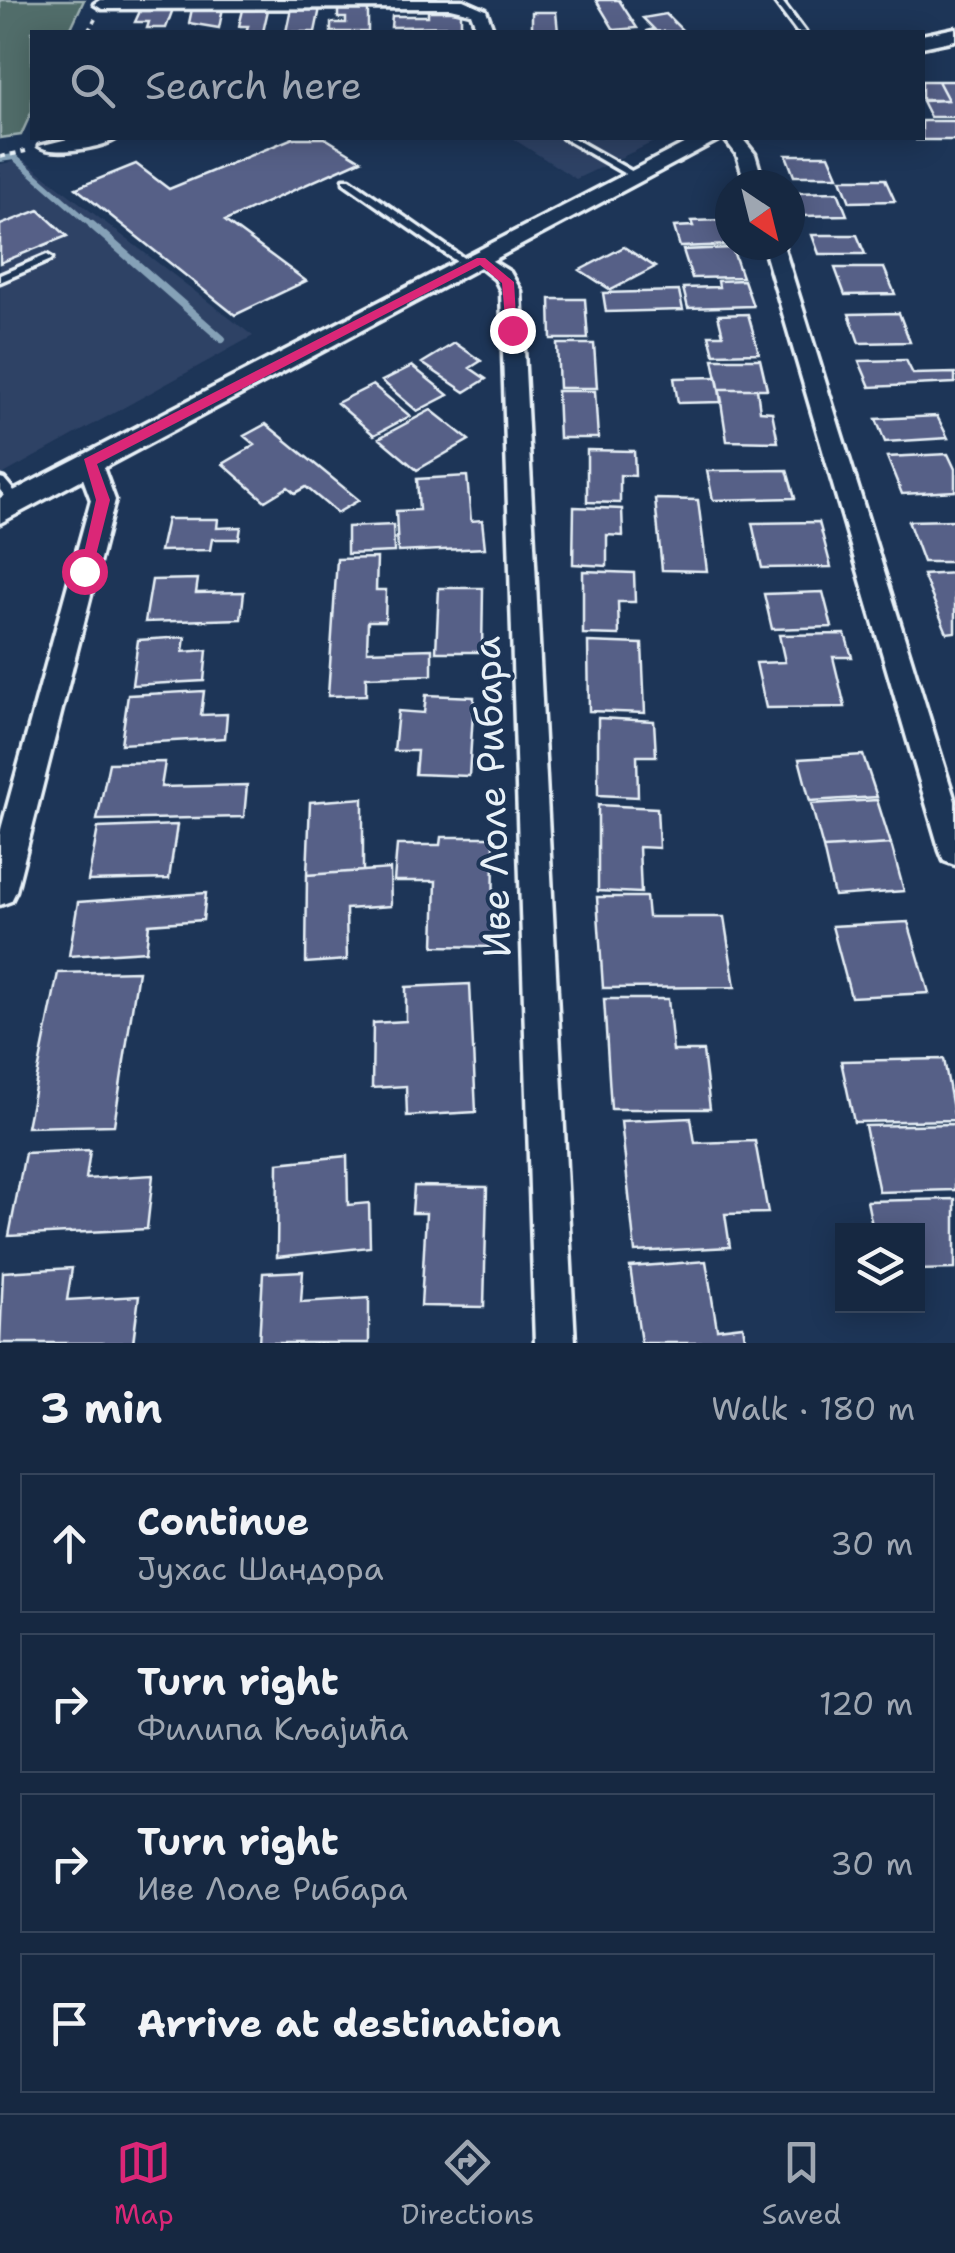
<!DOCTYPE html>
<meta charset="utf-8">
<style>
:root{--surface:#162841;--page:#1f3048;--text:#f1f3f6;--muted:#9ea6b1;--line:#35445a;--accent:#db2777}
body{margin:0;font-family:"Shantell Sans",sans-serif;background:var(--page);color:var(--text)}
.controls{position:absolute;right:30px;bottom:30px;display:grid;overflow:hidden;border-radius:0px;box-shadow:0 5px 25px #0003}
.controls button{width:90px;height:90px;display:grid;place-items:center;padding:0;border:0;border-bottom:2px solid var(--line);background:var(--surface);color:var(--text);font:50px sans-serif}
.compass{position:absolute;left:715px;top:170px;width:90px;height:90px;border-radius:50%;background:var(--surface);box-shadow:0 5px 25px #0003;rotate:145deg}
.stop{position:absolute;width:30px;height:30px;margin:-22px;border:8px solid #db2777;border-radius:50%;background:#fff}
.stop.end{background:#db2777;border-color:#fff;box-shadow:0 2px 10px #0008}
.list{margin:0;padding:0;list-style:none}
h2{display:flex;justify-content:space-between;align-items:center;height:130px;margin:0;padding:0 40px;font-size:42px}
h2 small{font-size:32px;font-weight:400;color:var(--muted)}
.list li{display:grid;grid-template-columns:65px 1fr auto;gap:30px;align-items:center;box-sizing:border-box;height:140px;margin:0 20px 20px;padding:0 20px;border:2px solid var(--line);border-radius:0px}
.list b{display:block;font-size:38px;white-space:nowrap}
.list p{margin:0;font-size:32px;white-space:nowrap;color:var(--muted)}
.list em{font-size:32px;font-style:normal;color:var(--muted)}
.icon{flex:none;width:55px;height:55px;fill:none;stroke:currentColor;stroke-width:2;stroke-linecap:round;stroke-linejoin:round}
.map{position:relative;flex:none;width:955px;height:1343px;overflow:hidden}
.search{position:absolute;background:var(--surface);box-shadow:0 5px 25px #0003;left:30px;right:30px;top:30px;height:110px;display:flex;align-items:center;gap:25px;box-sizing:border-box;padding:0 35px;border-radius:0px;color:var(--muted);font-size:38px}
.sheet{height:770px;background:var(--surface)}
nav{display:flex;justify-content:space-around;align-items:center;box-sizing:border-box;height:140px;border-top:2px solid var(--line);background:var(--surface);font-size:28px;color:var(--muted)}
nav a{display:grid;justify-items:center;gap:5px}
nav .on{color:var(--accent)}
.map>svg:first-child{display:block}
.built{fill:#2e4265}
.green{fill:#516d6b;stroke:#9cafb2;stroke-width:2.5}
.lines{fill:none;stroke-linecap:round;stroke-linejoin:round}
.stream-far1{stroke:#85a1b7;stroke-width:6}
.stream{stroke:#85a1b7;stroke-width:8}
.building{fill:#576087;stroke:#e8f1f8;stroke-width:2.5}
.service-casing{stroke:#e8f1f8;stroke-width:7}
.minor-casing{stroke:#e8f1f8;stroke-width:7}
.tertiary-casing{stroke:#e8f1f8;stroke-width:7}
.path{stroke:#e8f1f8;stroke-width:4;stroke-dasharray:6 5;stroke-linecap:butt}
.service{fill:#1d3557;fill-rule:evenodd}
.minor{fill:#1d3557;fill-rule:evenodd}
.tertiary{fill:#1d3557;fill-rule:evenodd}
.route{fill:#db2777}
.labels{text-anchor:middle;stroke-width:8;stroke-linejoin:round;paint-order:stroke}
.street-label{font-size:38px;fill:#e8f1f8;stroke:#1d3557}
</style>
<div class="map">
<svg width="955" height="1343" viewBox="0 0 955 1343">
<rect width="100%" height="100%" fill="#1d3557"/>
<filter id="ink" filterUnits="userSpaceOnUse"><feTurbulence type="fractalNoise" baseFrequency=".01" numOctaves="2"/><feDisplacementMap in="SourceGraphic" scale="20" xChannelSelector="R" yChannelSelector="G"/><feConvolveMatrix kernelMatrix="1 2 1 2 8 2 1 2 1" color-interpolation-filters="sRGB"/></filter>
<g filter="url(#ink)">
<path class="built" d="M512 138H662L576 179Z
M24 160 253 336 0 476V164Z"/>
<path class="green" d="M0 0H84L69 32H32V111L21 135 0 138Z"/>
<g class="lines">
<path class="stream-far1" d="M0 159 14 157 95 228"/>
<path class="stream" d="M92 225 222 339"/>
</g>
<path class="building" d="M596 0H619L637 28 614 30Z
M223 8 219 28 189 23 192 9Z
M291 8H320L315 32H286Z
M141 9H173L166 28H147L149 22H135Z
M243 10H268L263 32H246L248 26H239Z
M338 10H368V32H331V23H346V18H338Z
M428 11H461V26L391 27 392 16H428Z
M532 12H556L558 32H532Z
M666 14 684 32 646 31 654 29 643 18Z
M922 81H938L948 100H922Z
M938 81H955V117H930L922 101 948 100Z
M922 121H955V140H915L922 138Z
M293 138H325L361 160 225 221 306 281 235 315 76 188 136 164 169 189Z
M786 155H829L838 176H794Z
M841 179H885L895 201 850 202Z
M838 192 847 215 802 216 794 193Z
M39 210 67 236 0 263V225Z
M724 220 730 245 680 247 674 227 693 226 691 221Z
M812 235H857L865 254H819Z
M624 247 655 267 611 290 580 270Z
M732 248 742 277 692 278 683 250Z
M835 268H884L895 294 845 295Z
M744 280 753 306 688 308 683 288 719 287 718 281Z
M679 291 683 310 606 312 603 293Z
M550 299H585L588 339H551Z
M899 313 910 342 859 343 849 314Z
M748 314 759 353 714 354 709 335H723L718 315Z
M455 343 481 361 470 368 486 379 465 392 422 363Z
M557 344H594L597 388H559Z
M713 359H760L767 389H719Z
M906 360 913 374 955 373V383L870 387 859 361Z
M412 366 448 395 417 411 382 381Z
M717 377 722 402 678 403 674 378Z
M373 385 410 416 374 435 337 403Z
M719 389H757L760 411 772 412 778 442 727 441Z
M557 391H595L598 438H559Z
M431 410 469 440 417 470 379 438Z
M937 416 948 438 885 442 876 419Z
M266 424 359 500 337 513 306 487 295 493 288 487 265 501 223 464 255 445 244 436Z
M587 450 634 451 635 476 620 475V503L587 502Z
M948 454 955 469V491L902 494 887 457Z
M787 470 795 498 713 500 707 471Z
M467 476 471 521 482 520 485 548 398 552 396 511 419 510 417 479Z
M655 499 698 500 707 571 662 570Z
M574 507 622 509 623 536 607 535V566L573 564Z
M167 519H218L217 528 241 527 239 539H212L210 550 160 551Z
M955 520V562H923L908 521Z
M819 522 831 567 762 568 752 523Z
M393 525 394 552 347 554V527Z
M377 558 376 590H386L385 621H368L367 651 432 649V675L366 677V695L328 696 337 559Z
M583 571 634 573 635 602H618L619 635 583 634Z
M955 573V632L947 633 923 575Z
M198 579 196 593 244 592 241 619 145 622 152 580Z
M439 588H483L482 652H436Z
M823 592 832 627 772 629 764 594Z
M845 634 852 657H833L845 707 766 708 756 663 785 662 779 635Z
M185 637 183 652 207 650 204 681 132 685 138 640Z
M588 642 642 644 645 713 589 711Z
M204 691 201 715 227 714 225 738 121 744 128 695Z
M426 695 474 697 469 776 415 774 417 751H394L398 711 424 713Z
M598 718 654 721 656 756H637L638 797 598 795Z
M863 755 877 797 810 801 799 759Z
M165 762 161 787 247 785 244 817 97 820 109 763Z
M363 798V871L307 875 310 802Z
M877 800 891 844 823 848 811 804Z
M598 805 657 808 659 848 639 847 641 893 598 891Z
M177 825 169 879 88 881 98 828Z
M441 837H494L493 947 434 946 436 881H394L397 845H440Z
M891 844 904 891 834 896 823 848Z
M390 869 391 906 346 909 347 960 306 963 307 875Z
M206 893 203 920 149 924 146 951 69 956 78 902Z
M597 897H646L648 917H724L735 987 603 988Z
M908 922 929 993 851 997 832 926Z
M138 971 114 1125 27 1127 58 973Z
M470 984 476 1112 407 1116 406 1086 372 1088 373 1023 406 1021V987Z
M604 999H668L673 1051H703L710 1109H611Z
M944 1059 955 1120 854 1122 841 1061Z
M691 1118 695 1143 755 1141 768 1213 725 1214 730 1247 635 1252 621 1121Z
M955 1124V1190L879 1192 865 1126Z
M90 1150 86 1179 153 1175 147 1229 9 1236 25 1153Z
M347 1156 348 1205 369 1203 370 1247 277 1257 278 1163Z
M414 1186 487 1187 484 1307 421 1306 426 1213H412Z
M955 1199V1269L918 1270V1230H873L867 1201Z
M706 1261 717 1329 743 1326 746 1343H641L630 1267Z
M72 1268 67 1300 139 1296 133 1343H0L3 1272Z
M303 1271 301 1302 369 1298V1343H259L263 1273Z"/>
<g class="lines">
<g class="service-casing">
<path id="service" d="M773 0H781L805 32H797Z
M563 138H573L642 177 634 179Z
M344 179H350L475 266 466 268 344 183Z
M47 255 52 258 51 260 0 282V275Z
M0 478 4 479 21 499 23 502 21 505H13L0 490Z"/>
</g>
<g class="minor-casing">
<path id="minor" d="M100 0H463L486 10 494 32H478L471 13 450 8 102 9 94 4Z
M72 138H117C103 148 53 156 39 146Z
M724 138H742L755 154 764 185H746L737 155Z
M763 245H783L955 801V865L944 861 940 851Z
M481 254 510 272 521 291 575 1343H535L501 291 495 279 471 260Z
M89 454 101 462 115 500 16 891 11 901 0 905V833L91 500 77 462Z"/>
</g>
<g class="tertiary-casing">
<path id="tertiary" d="M955 28V40L922 47V35Z
M695 138H722L0 523V498Z"/>
</g>
<path class="path" d="M88 32 95 19
M0 157 26 151"/>
<use href="#service" class="service"/>
<use href="#minor" class="minor"/>
<use href="#tertiary" class="tertiary"/>
</g>
</g>
<path class="route" d="M477 258H485L514 282 517 333 506 330 502 283 480 265 97 464 110 500 92 571 79 575 96 500 84 459Z"/>
<g class="labels">
<g class="street-label">
<text transform="translate(492 797) rotate(-92)" y="13">Иве Лоле Рибара</text>
</g>
</g>
</svg>
<div class="controls">
<button><svg class="icon" aria-label="layers" viewBox="0 0 24 24"><path d="M12 4l9 5-9 5-9-5zM3 14l9 5 9-5"/></svg></button>
</div>
<svg class="compass" viewBox="-18 -18 36 36"><path d="M0-13l5 13h-10z" fill="#e53935"/><path d="M0 13l5-13h-10z" fill="#9ea6b1"/></svg>
<div class="stop" style="left:84px;top:571px"></div>
<div class="stop end" style="left:512px;top:330px"></div>
<div class="search"><svg class="icon" aria-label="search" viewBox="0 0 24 24"><circle cx="10" cy="10" r="6"/><path d="M15 15l6 6"/></svg>Search here</div>
</div>
<section class="sheet">
<h2>3 min<small>Walk · 180 m</small></h2>
<ul class="list">
<li><svg class="icon" aria-label="ahead" viewBox="0 0 24 24"><path d="M12 20V5M6 11l6-6 6 6"/></svg><div><b>Continue</b><p>Јухас Шандора</p></div><em>30 m</em></li>
<li><svg class="icon" aria-label="right" viewBox="0 0 24 24"><path d="M7 20v-9h11M14 6l5 5-5 5"/></svg><div><b>Turn right</b><p>Филипа Кљајића</p></div><em>120 m</em></li>
<li><svg class="icon" aria-label="right" viewBox="0 0 24 24"><path d="M7 20v-9h11M14 6l5 5-5 5"/></svg><div><b>Turn right</b><p>Иве Лоле Рибара</p></div><em>30 m</em></li>
<li><svg class="icon" aria-label="arrive" viewBox="0 0 24 24"><path d="M6 21V4h12l-3 4 3 4H6"/></svg><div><b>Arrive at destination</b></div></li>
</ul>
</section>
<nav>
<a class="on"><svg class="icon" aria-label="map" viewBox="0 0 24 24"><path d="M3 6l6-2 6 2 6-2v14l-6 2-6-2-6 2zM9 4v14M15 6v14"/></svg>Map</a>
<a><svg class="icon" aria-label="directions" viewBox="0 0 24 24"><path d="M12 3l9 9-9 9-9-9zM9 14v-3h6M13 9l2 2-2 2"/></svg>Directions</a>
<a><svg class="icon" aria-label="saved" viewBox="0 0 24 24"><path d="M7 4h10v16l-5-4-5 4z"/></svg>Saved</a>
</nav>
